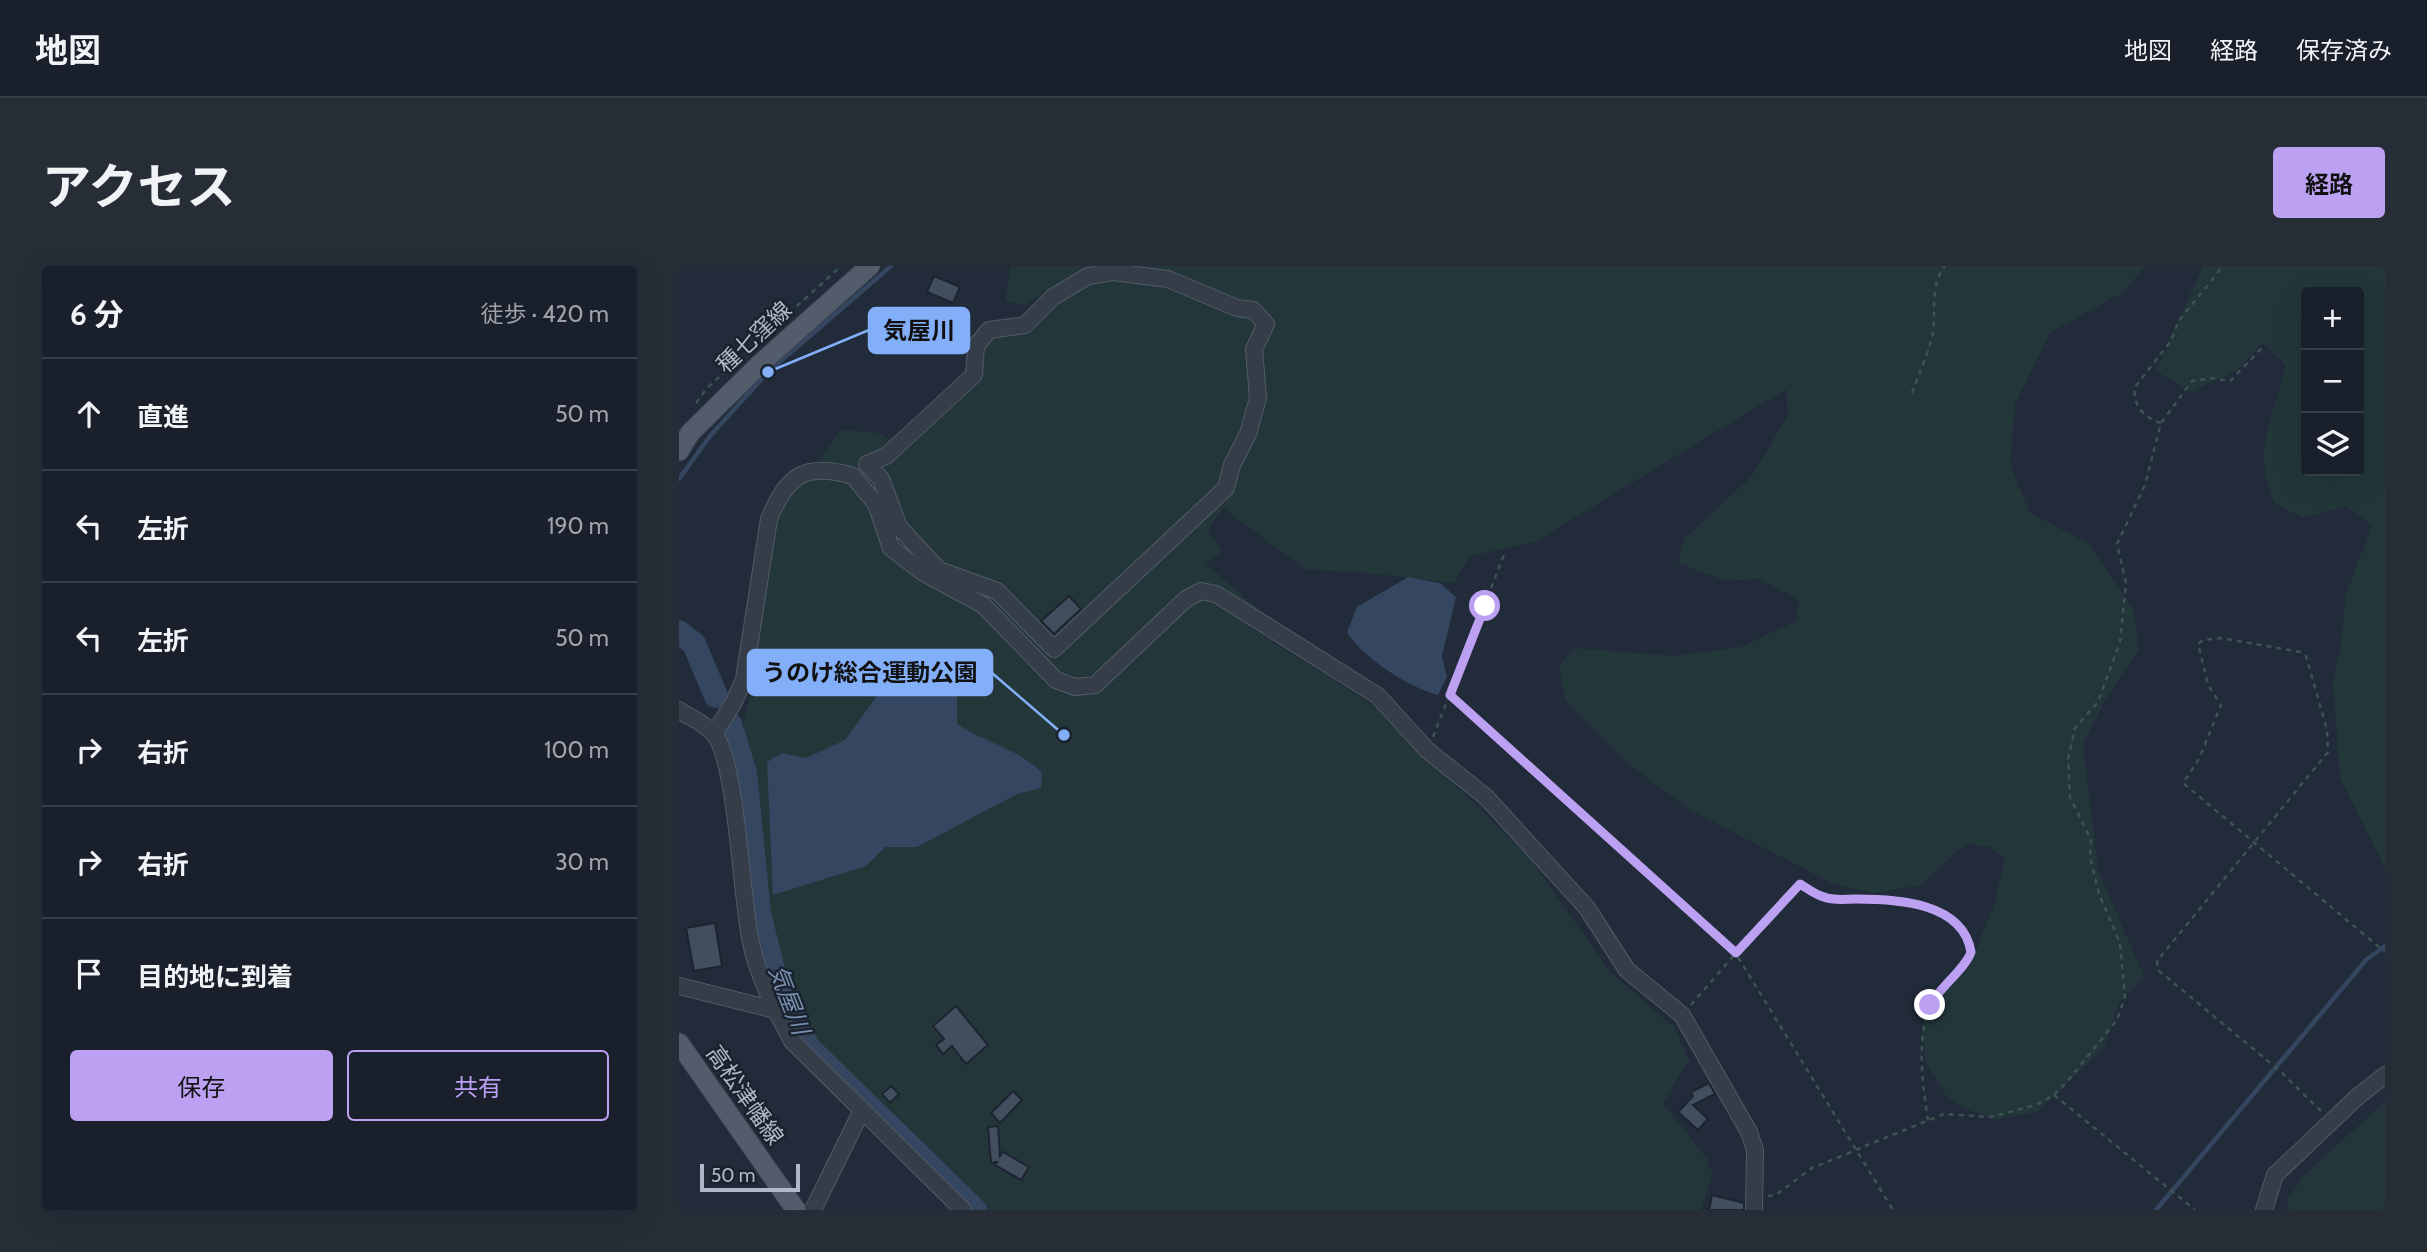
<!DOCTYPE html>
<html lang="ja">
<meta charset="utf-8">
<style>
:root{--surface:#19202b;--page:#262d37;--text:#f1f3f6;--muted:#9fa3a9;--line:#373e47;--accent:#bca0f2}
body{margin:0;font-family:Cabin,"Noto Sans JP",sans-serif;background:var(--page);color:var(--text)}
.controls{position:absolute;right:21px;top:21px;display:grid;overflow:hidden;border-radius:7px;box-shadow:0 7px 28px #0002}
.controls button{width:63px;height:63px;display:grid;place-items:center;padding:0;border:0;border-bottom:2px solid var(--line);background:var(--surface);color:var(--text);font:35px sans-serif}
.scale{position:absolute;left:21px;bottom:18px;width:100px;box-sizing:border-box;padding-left:7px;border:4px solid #afb8c6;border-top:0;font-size:19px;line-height:24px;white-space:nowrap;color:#afb8c6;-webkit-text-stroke:5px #1a222e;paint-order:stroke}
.stop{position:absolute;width:21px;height:21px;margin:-16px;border:5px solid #bca0f2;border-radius:50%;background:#fff}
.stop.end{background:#bca0f2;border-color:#fff;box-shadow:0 2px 7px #0008}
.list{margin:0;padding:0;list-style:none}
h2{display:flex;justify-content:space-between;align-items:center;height:91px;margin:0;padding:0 28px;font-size:30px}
h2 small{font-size:23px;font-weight:400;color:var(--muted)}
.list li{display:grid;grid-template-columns:46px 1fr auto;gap:21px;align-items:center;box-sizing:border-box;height:112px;padding:0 28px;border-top:2px solid var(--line)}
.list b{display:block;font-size:26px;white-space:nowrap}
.list em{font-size:23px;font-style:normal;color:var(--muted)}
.actions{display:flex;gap:14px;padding:21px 28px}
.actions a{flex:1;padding:16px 0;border:2px solid var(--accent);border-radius:7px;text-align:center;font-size:24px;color:var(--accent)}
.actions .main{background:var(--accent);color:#111}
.icon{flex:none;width:38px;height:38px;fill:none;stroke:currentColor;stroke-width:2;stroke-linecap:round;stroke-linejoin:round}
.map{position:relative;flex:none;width:1706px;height:944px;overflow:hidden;border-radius:7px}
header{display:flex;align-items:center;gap:42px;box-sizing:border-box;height:98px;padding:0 35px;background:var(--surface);border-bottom:2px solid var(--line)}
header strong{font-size:33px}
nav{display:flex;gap:38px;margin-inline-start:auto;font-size:24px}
.intro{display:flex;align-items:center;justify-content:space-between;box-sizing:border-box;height:168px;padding:0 42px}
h1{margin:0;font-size:49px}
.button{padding:18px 32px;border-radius:7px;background:var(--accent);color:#111;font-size:24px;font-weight:700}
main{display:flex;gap:42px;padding:0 42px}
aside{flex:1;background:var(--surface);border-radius:7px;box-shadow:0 7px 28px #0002}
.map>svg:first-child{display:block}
.green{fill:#23373a;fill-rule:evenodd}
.water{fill:#354660}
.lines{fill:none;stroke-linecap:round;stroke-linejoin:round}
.stream{stroke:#354660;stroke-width:4.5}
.river{stroke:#354660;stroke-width:24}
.building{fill:#424e5e;stroke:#1c2430;stroke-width:2}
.minor-casing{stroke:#525b67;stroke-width:18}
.major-casing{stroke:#3e4653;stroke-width:21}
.path{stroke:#3d5354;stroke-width:2.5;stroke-dasharray:5 5;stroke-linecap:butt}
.minor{stroke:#353d49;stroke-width:16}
.major{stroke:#525c6a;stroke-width:19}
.path-bridge{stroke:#3d5354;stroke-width:2.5;stroke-dasharray:5 5;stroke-linecap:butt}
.route{stroke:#bca0f2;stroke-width:9}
.labels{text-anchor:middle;stroke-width:5;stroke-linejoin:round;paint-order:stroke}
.street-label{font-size:23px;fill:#afb8c6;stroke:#1a222e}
.water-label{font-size:24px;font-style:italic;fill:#778eae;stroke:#1a222e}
.leader{fill:none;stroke:#82aff8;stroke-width:2.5}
.callout-dot{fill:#82aff8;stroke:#1a222e;stroke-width:2.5}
.callout{fill:#82aff8;stroke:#82aff8;stroke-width:2.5}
.callout-label{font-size:24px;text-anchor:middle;font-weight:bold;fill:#111}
</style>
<header>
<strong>地図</strong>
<nav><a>地図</a><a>経路</a><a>保存済み</a></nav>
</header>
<div class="intro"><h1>アクセス</h1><a class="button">経路</a></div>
<main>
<aside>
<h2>6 分<small>徒歩 · 420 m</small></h2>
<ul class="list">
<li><svg class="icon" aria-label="ahead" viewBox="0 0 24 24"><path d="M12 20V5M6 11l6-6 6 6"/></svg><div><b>直進</b></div><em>50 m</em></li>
<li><svg class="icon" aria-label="left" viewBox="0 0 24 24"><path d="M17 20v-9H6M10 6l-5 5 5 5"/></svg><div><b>左折</b></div><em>190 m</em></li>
<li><svg class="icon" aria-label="left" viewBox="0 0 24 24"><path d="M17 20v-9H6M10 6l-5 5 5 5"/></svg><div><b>左折</b></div><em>50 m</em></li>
<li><svg class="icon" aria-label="right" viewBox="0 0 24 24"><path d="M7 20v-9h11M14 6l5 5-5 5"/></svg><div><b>右折</b></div><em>100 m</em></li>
<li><svg class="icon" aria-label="right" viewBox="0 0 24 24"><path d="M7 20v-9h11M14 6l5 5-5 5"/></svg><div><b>右折</b></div><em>30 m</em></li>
<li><svg class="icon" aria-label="arrive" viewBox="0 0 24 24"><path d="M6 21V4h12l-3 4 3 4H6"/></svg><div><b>目的地に到着</b></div></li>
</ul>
<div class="actions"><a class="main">保存</a><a>共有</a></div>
</aside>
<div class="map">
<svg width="1706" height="944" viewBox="0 0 1706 944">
<rect width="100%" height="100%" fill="#212b39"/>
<path class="green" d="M332 0H409L346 39 326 35Z
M452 0H1466L1445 26 1371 67 1336 138 1331 198 1351 247 1409 277 1454 342 1460 385 1426 434 1404 478 1419 603 1465 711 1440 737 1425 782 1358 846 1319 853 1292 845 1268 831 1246 796 1243 760 1257 732 1290 701 1315 639 1326 592 1311 581 1286 578 1242 619 1194 627 1154 618 1010 543 953 501 886 434 880 400 895 382 996 390 1062 381 1117 355 1120 334 1080 313 1046 315 999 297 1006 272 1072 211 1109 149 1107 123 856 276 791 290 775 317 699 308 626 303 544 242 529 265 543 286 526 297 577 341 570 361 694 439 852 593 931 706 995 761 1010 794 984 837 1028 893 1034 909 1022 944H308L134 777 103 712 90 663 83 559 64 456 77 409 88 261 162 164 201 167 220 180 300 102 301 81 314 65 402 16 446 10 515 32ZM579 141 545 239H544L545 205Z
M1524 0H1706V602L1661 512 1654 418 1662 377 1667 329 1693 258 1666 240 1624 252 1595 237C1572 181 1595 153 1607 99L1583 77 1559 104 1512 126 1477 105ZM1627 26H1680V205H1627Z
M1706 836V944H1610L1608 935 1625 909Z"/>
<path class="water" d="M729 311 761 317 777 331 763 390 768 411 759 429C729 421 684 392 668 366L678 341Z
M262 407 272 413 278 431V458C310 479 334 479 363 507L362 522 338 528 238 581H206L187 600 94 629 88 496 103 487 127 492 166 474 203 423 224 412Z"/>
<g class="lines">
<path class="stream" d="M0 213 31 170 89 106 212 0
M1477 944 1687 694 1706 680"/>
<path class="river" d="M0 366 15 378 37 430
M51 458 66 507 80 647 97 716 109 743 129 781 296 944"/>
</g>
<path class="building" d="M255 10 281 21 274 37 248 26Z
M390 330 402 343 375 368 362 355Z
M36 657 43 700 15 705 7 662Z
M277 740 309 779 287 798 273 780 264 788 257 779 265 773 254 760Z
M1030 817 1036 828 1014 839 1029 853 1019 864 999 846 1014 830 1012 826Z
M212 820 220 828 211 837 203 828Z
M334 825 343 834 321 857 312 847Z
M319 860 321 890 324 886 350 901 342 914 316 899 318 896 312 897 309 861Z
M1033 929 1065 937V944H1030Z"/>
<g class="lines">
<g class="minor-casing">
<path id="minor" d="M434 6 489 13 558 42 574 44 587 58 575 83 579 132 569 168 553 199 547 222 375 383 318 325 260 304 220 261 202 213 188 198 207 190 295 109 297 80 310 64 346 59 374 31 409 10Z
M0 444C10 451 27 458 35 468 58 495 62 633 72 677 79 711 97 745 113 775L284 944
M35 468 55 436 65 413 90 253C108 209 126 196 174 210L197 238 212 282 243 306 304 339 377 414 396 421 416 419 507 333 522 325 537 328 699 430 748 484 807 531 908 642 948 704 1003 749 1070 866 1076 884 1075 944
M0 720 96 744
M134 944 183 844
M1585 944 1596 909 1677 832 1706 809"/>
</g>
<g class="major-casing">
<path id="major" d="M0 185 11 167 80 99 191 0
M0 777 117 944"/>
</g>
<path class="path" d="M1233 127C1239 110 1247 93 1252 75 1259 51 1249 21 1266 0
M17 137 28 122 162 0
M1482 157C1465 152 1453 139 1456 121L1492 75 1499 56 1544 0
M771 429 1054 683 1214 944
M754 471 826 286
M1012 739 1100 637 1121 618C1132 624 1142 632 1155 633 1198 637 1283 626 1292 686 1287 701 1268 713 1258 727 1235 762 1243 815 1249 854
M1375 829 1516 944
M1642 845 1601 805 1479 704 1478 695 1649 486 1648 464 1627 390 1621 386 1542 372 1524 374 1519 378 1529 419 1542 439 1520 493 1504 517 1706 686
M1186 880 1265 848 1312 851 1357 839 1375 829 1388 816 1438 754 1446 731 1441 677 1420 628 1411 590 1412 574 1391 531 1389 493 1396 462 1419 436 1441 376 1447 317 1438 278 1466 219 1482 157 1513 115 1532 112 1551 115 1583 82
M1089 930 1097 929 1133 902 1168 888"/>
<use href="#minor" class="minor"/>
<use href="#major" class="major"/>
<path class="path-bridge" d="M1168 888 1186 880"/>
</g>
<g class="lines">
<path class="route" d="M806 340 771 429 1057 687 1121 618C1128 622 1136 629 1145 631 1155 635 1167 633 1177 633 1217 633 1284 636 1292 686 1287 702 1261 721 1251 739"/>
</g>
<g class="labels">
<g class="street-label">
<text transform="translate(75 71) rotate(-43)" y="8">種七窪線</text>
<text transform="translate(66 829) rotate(55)" y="8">高松津幡線</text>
</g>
<g class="water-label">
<text transform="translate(110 734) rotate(69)" y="8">気屋川</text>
</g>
</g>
<path class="leader" d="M89 106L190 64M385 469L313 407"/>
<g class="callout-dot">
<circle cx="89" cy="106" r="7"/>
<circle cx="385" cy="469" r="7"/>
</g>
<g class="callout">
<rect x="190" y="42" width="100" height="45" rx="7"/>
<rect x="69" y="384" width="244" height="45" rx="7"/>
</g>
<g class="callout-label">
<text x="240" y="73">気屋川</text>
<text x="191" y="415">うのけ総合運動公園</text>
</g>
</svg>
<div class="controls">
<button>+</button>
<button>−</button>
<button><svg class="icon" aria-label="layers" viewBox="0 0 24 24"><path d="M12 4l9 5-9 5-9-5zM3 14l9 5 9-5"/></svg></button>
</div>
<div class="scale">50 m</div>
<div class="stop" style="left:806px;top:340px"></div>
<div class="stop end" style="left:1251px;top:739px"></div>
</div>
</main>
